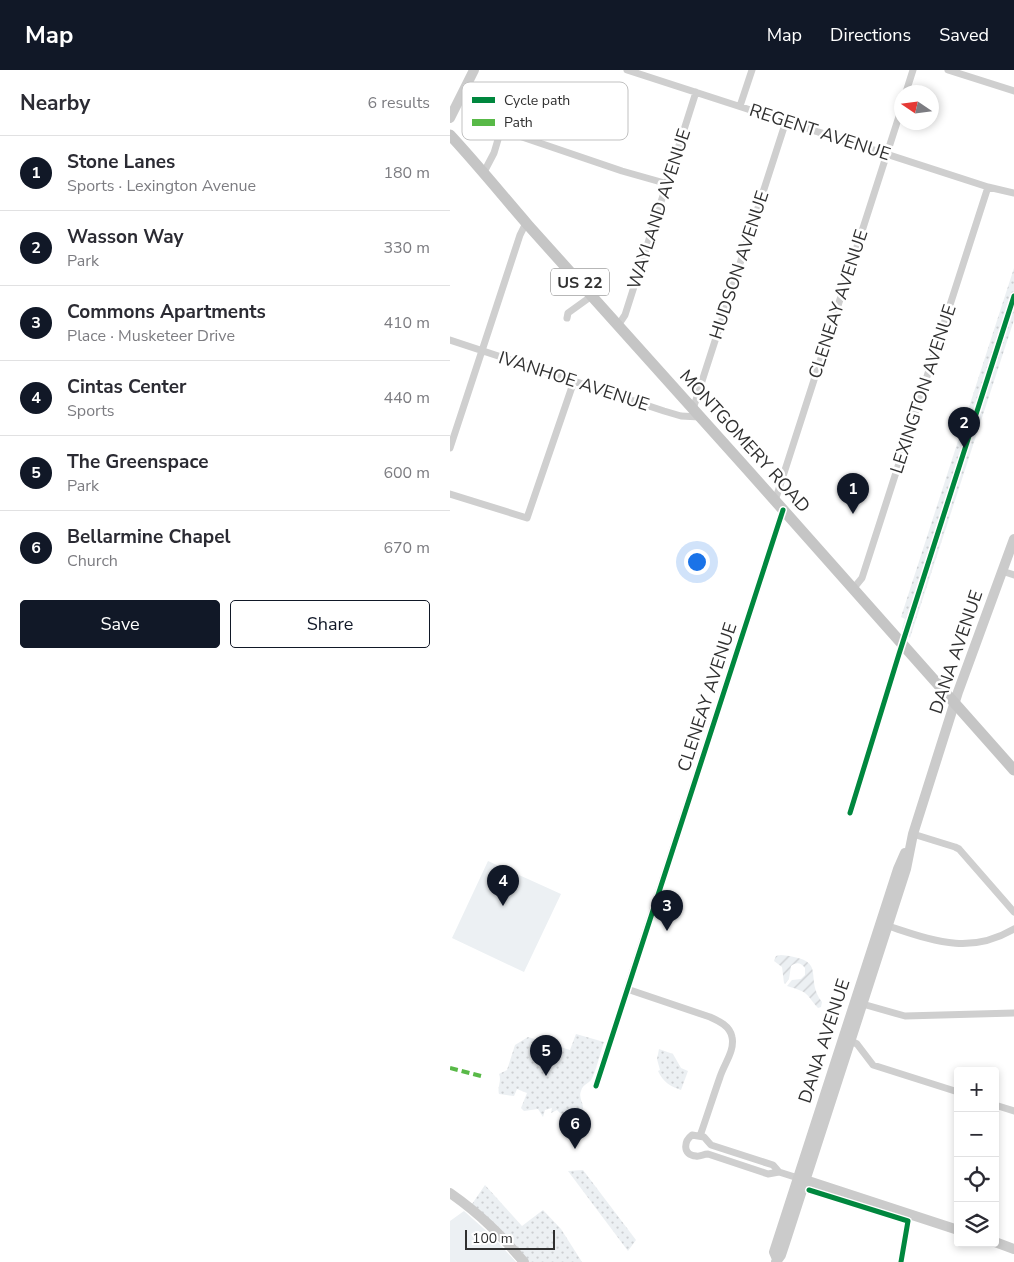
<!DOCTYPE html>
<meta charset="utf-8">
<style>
:root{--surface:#fff;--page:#f2f2f3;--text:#2b2b33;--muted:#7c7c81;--line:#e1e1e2;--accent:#111827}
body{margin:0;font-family:"Nunito Sans",sans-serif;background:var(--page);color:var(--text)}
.controls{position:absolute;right:15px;bottom:15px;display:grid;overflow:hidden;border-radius:5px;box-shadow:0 2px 8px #0003}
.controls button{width:45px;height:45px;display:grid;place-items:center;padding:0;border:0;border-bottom:1px solid var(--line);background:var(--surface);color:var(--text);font:25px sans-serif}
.compass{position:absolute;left:444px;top:15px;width:45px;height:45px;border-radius:50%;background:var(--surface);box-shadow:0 2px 8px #0003;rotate:283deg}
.scale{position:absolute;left:15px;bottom:12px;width:90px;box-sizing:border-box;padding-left:5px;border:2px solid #303030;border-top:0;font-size:14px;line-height:18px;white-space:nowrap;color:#303030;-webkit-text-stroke:4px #fff;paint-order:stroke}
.you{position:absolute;left:246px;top:491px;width:18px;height:18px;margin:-12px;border:4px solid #fff;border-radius:50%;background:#1a73e8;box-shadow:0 0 0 8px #1a73e833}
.badge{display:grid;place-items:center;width:32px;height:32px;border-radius:50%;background:var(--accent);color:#fff;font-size:16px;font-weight:700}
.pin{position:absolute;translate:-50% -41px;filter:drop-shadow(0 1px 2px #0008)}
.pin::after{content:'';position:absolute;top:26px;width:18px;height:15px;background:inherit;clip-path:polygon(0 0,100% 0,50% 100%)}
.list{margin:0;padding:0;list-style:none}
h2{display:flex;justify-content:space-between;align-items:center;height:65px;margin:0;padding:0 20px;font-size:21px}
h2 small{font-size:16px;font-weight:400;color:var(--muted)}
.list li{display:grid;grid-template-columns:32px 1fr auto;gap:15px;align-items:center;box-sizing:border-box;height:75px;padding:0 20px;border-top:1px solid var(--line)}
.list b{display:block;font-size:19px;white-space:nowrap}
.list p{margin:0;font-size:16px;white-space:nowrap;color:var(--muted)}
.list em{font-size:16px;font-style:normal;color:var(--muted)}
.actions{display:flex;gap:10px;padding:15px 20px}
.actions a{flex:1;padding:11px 0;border:1px solid var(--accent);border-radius:5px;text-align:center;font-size:18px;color:var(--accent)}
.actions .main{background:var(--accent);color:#fff}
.icon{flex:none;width:28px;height:28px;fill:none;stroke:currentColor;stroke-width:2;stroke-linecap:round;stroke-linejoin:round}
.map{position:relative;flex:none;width:564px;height:1192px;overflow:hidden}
header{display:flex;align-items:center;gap:30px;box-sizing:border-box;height:70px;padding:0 25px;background:var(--accent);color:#fff}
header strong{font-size:24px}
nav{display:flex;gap:28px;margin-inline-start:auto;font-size:18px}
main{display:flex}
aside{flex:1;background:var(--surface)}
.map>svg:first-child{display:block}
.grass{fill:url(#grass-dots)}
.garden{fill:url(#garden-furrows)}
.pitch{fill:#ecf0f3}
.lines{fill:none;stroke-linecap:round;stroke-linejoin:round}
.street{stroke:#cfcfcf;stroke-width:7}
.secondary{stroke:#cbcbcb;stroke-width:10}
.primary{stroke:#c5c5c5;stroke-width:11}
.quiet{stroke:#58b947;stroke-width:4;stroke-dasharray:8 4;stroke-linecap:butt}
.cycleway-casing{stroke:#fff;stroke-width:8}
.cycleway{stroke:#00873e;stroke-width:5}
.labels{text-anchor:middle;stroke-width:5;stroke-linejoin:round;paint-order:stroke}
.shield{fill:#fff;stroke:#6e6e6e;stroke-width:1}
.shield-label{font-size:16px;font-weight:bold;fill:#303030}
.street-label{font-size:18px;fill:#303030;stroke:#fff}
.key{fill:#fff;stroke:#c1c1c1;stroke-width:1}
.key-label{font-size:14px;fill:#303030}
</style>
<header>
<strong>Map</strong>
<nav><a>Map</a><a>Directions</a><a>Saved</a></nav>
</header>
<main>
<aside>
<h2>Nearby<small>6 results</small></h2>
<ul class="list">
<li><span class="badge">1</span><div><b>Stone Lanes</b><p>Sports · Lexington Avenue</p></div><em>180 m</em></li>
<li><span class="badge">2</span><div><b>Wasson Way</b><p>Park</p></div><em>330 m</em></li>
<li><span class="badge">3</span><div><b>Commons Apartments</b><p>Place · Musketeer Drive</p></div><em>410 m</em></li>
<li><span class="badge">4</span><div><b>Cintas Center</b><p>Sports</p></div><em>440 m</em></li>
<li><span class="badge">5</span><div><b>The Greenspace</b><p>Park</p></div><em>600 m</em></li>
<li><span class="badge">6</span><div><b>Bellarmine Chapel</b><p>Church</p></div><em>670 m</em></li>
</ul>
<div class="actions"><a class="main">Save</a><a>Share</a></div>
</aside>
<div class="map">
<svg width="564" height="1192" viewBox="0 0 564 1192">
<defs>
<pattern id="grass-dots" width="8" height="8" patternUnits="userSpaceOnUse" patternTransform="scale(1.25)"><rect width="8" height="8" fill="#ecf0f3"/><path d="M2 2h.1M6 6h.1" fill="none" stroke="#cbced1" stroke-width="1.8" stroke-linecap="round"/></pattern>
<pattern id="garden-furrows" width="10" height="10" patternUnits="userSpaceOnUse" patternTransform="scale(1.25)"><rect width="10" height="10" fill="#ecf0f3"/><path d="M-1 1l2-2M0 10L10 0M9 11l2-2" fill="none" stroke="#cbced1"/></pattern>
</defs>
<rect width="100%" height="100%" fill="#fff"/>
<path class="grass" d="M564 198V250L460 568 452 559 455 549 451 547Z
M126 964 154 972C151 980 145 1005 141 1010 137 1015 133 1014 131 1021 128 1028 134 1033 133 1040L115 1048 107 1040 101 1043 102 1038 95 1040 93 1047 88 1039 74 1041 71 1038 77 1023 67 1019 64 1026 49 1024C47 1017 52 1011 49 1004L57 1000 65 975 78 967 120 980Z
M209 979 223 984 231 998 238 1001 231 1020C220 1016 213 1012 208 1001L210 1000 207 989Z
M133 1100 186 1170 178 1181 118 1101Z
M35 1115 72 1156 93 1140 111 1159 132 1192H74L20 1137Z"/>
<path class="garden" d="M331 885C380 890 353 906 372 932L371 937 368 938C354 922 360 923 337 916L342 910 351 909 355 905V898C351 892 346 892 341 896L339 909 335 914 334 913 332 897 324 891 326 886Z"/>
<path class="pitch" d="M38 791 111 824 74 902 2 868Z
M14 1141 42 1166 66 1192H0V1151Z"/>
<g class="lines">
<path class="street" d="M177 0 538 117 564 123
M498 0 564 21
M456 22 463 0
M11 26 52 56 72 67 172 101 218 114
M290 36 302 0
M34 102 44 83 52 56
M117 248 118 243 143 225
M169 254 175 245 246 22
M0 270 214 341 231 346 250 347
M243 339 336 51
M0 378 70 165 76 153
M0 424 77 448 124 311
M325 431 452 37
M552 501 564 505
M403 519 412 508 538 117
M463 764 505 777 509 779 564 842
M435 855C482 870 518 886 564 859
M409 933 455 946 564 943
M397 969 407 974 423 995 508 1022
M545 1035 564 1041
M242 1065 254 1067 261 1075 323 1095 329 1102 318 1104 258 1084C253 1084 250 1087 246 1086 232 1085 234 1071 242 1065Z
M250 1066C257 1046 263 1027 270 1007 274 994 285 981 282 967 280 956 269 951 260 947L177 919 333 440
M329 1102 348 1108"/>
<path class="secondary" d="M0 48 24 0
M349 1108 508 1160
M0 1123C30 1144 50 1164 74 1192
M545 1172 564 1179
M327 1189 324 1182 448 799 455 783
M326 1192 331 1185 335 1173 456 799 463 764 508 622 564 469"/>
<path class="primary" d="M0 65C27 94 52 125 78 155 241 336 403 517 564 700"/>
<path class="quiet" d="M0 998 31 1006"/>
<g class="cycleway-casing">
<path id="cycleway" d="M400 743 449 584 564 226
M146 1016 333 440
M359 1120 458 1151 451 1192"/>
</g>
<use href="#cycleway" class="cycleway"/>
</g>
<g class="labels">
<rect class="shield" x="101" y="198.5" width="58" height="27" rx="4"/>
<g class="shield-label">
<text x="130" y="218">US 22</text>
</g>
<g class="street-label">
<text transform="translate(370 62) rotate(18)" y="6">REGENT AVENUE</text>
<text transform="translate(209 139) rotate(-72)" y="6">WAYLAND AVENUE</text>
<text transform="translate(289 195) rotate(-72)" y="6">HUDSON AVENUE</text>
<text transform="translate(388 234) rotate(-72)" y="6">CLENEAY AVENUE</text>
<text transform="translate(124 311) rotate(18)" y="6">IVANHOE AVENUE</text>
<text transform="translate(473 319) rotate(-72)" y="6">LEXINGTON AVENUE</text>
<text transform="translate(295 371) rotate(48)" y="6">MONTGOMERY ROAD</text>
<text transform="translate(506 582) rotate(-71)" y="6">DANA AVENUE</text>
<text transform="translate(257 627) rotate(-72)" y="6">CLENEAY AVENUE</text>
<text transform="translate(374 971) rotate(-72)" y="6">DANA AVENUE</text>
</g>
</g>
<rect x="12" y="12" width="166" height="58" rx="8" class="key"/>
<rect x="22" y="27" width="23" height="6" fill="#00873e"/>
<rect x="22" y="49" width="23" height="7" fill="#58b947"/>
<g class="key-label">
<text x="54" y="35">Cycle path</text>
<text x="54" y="57">Path</text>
</g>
</svg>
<div class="controls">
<button>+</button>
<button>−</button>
<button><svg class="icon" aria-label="locate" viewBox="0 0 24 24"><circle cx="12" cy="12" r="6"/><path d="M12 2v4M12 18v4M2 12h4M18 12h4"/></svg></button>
<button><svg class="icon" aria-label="layers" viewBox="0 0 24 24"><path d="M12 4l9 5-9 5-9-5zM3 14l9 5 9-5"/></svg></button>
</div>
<svg class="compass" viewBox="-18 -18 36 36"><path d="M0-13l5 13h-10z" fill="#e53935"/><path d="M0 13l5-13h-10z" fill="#7c7c81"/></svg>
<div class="scale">100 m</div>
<div class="you"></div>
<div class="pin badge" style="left:403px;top:444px">1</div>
<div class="pin badge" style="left:514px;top:378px">2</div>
<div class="pin badge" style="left:217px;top:861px">3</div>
<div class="pin badge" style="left:53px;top:836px">4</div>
<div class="pin badge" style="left:96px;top:1006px">5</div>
<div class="pin badge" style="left:125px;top:1079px">6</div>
</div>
</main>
